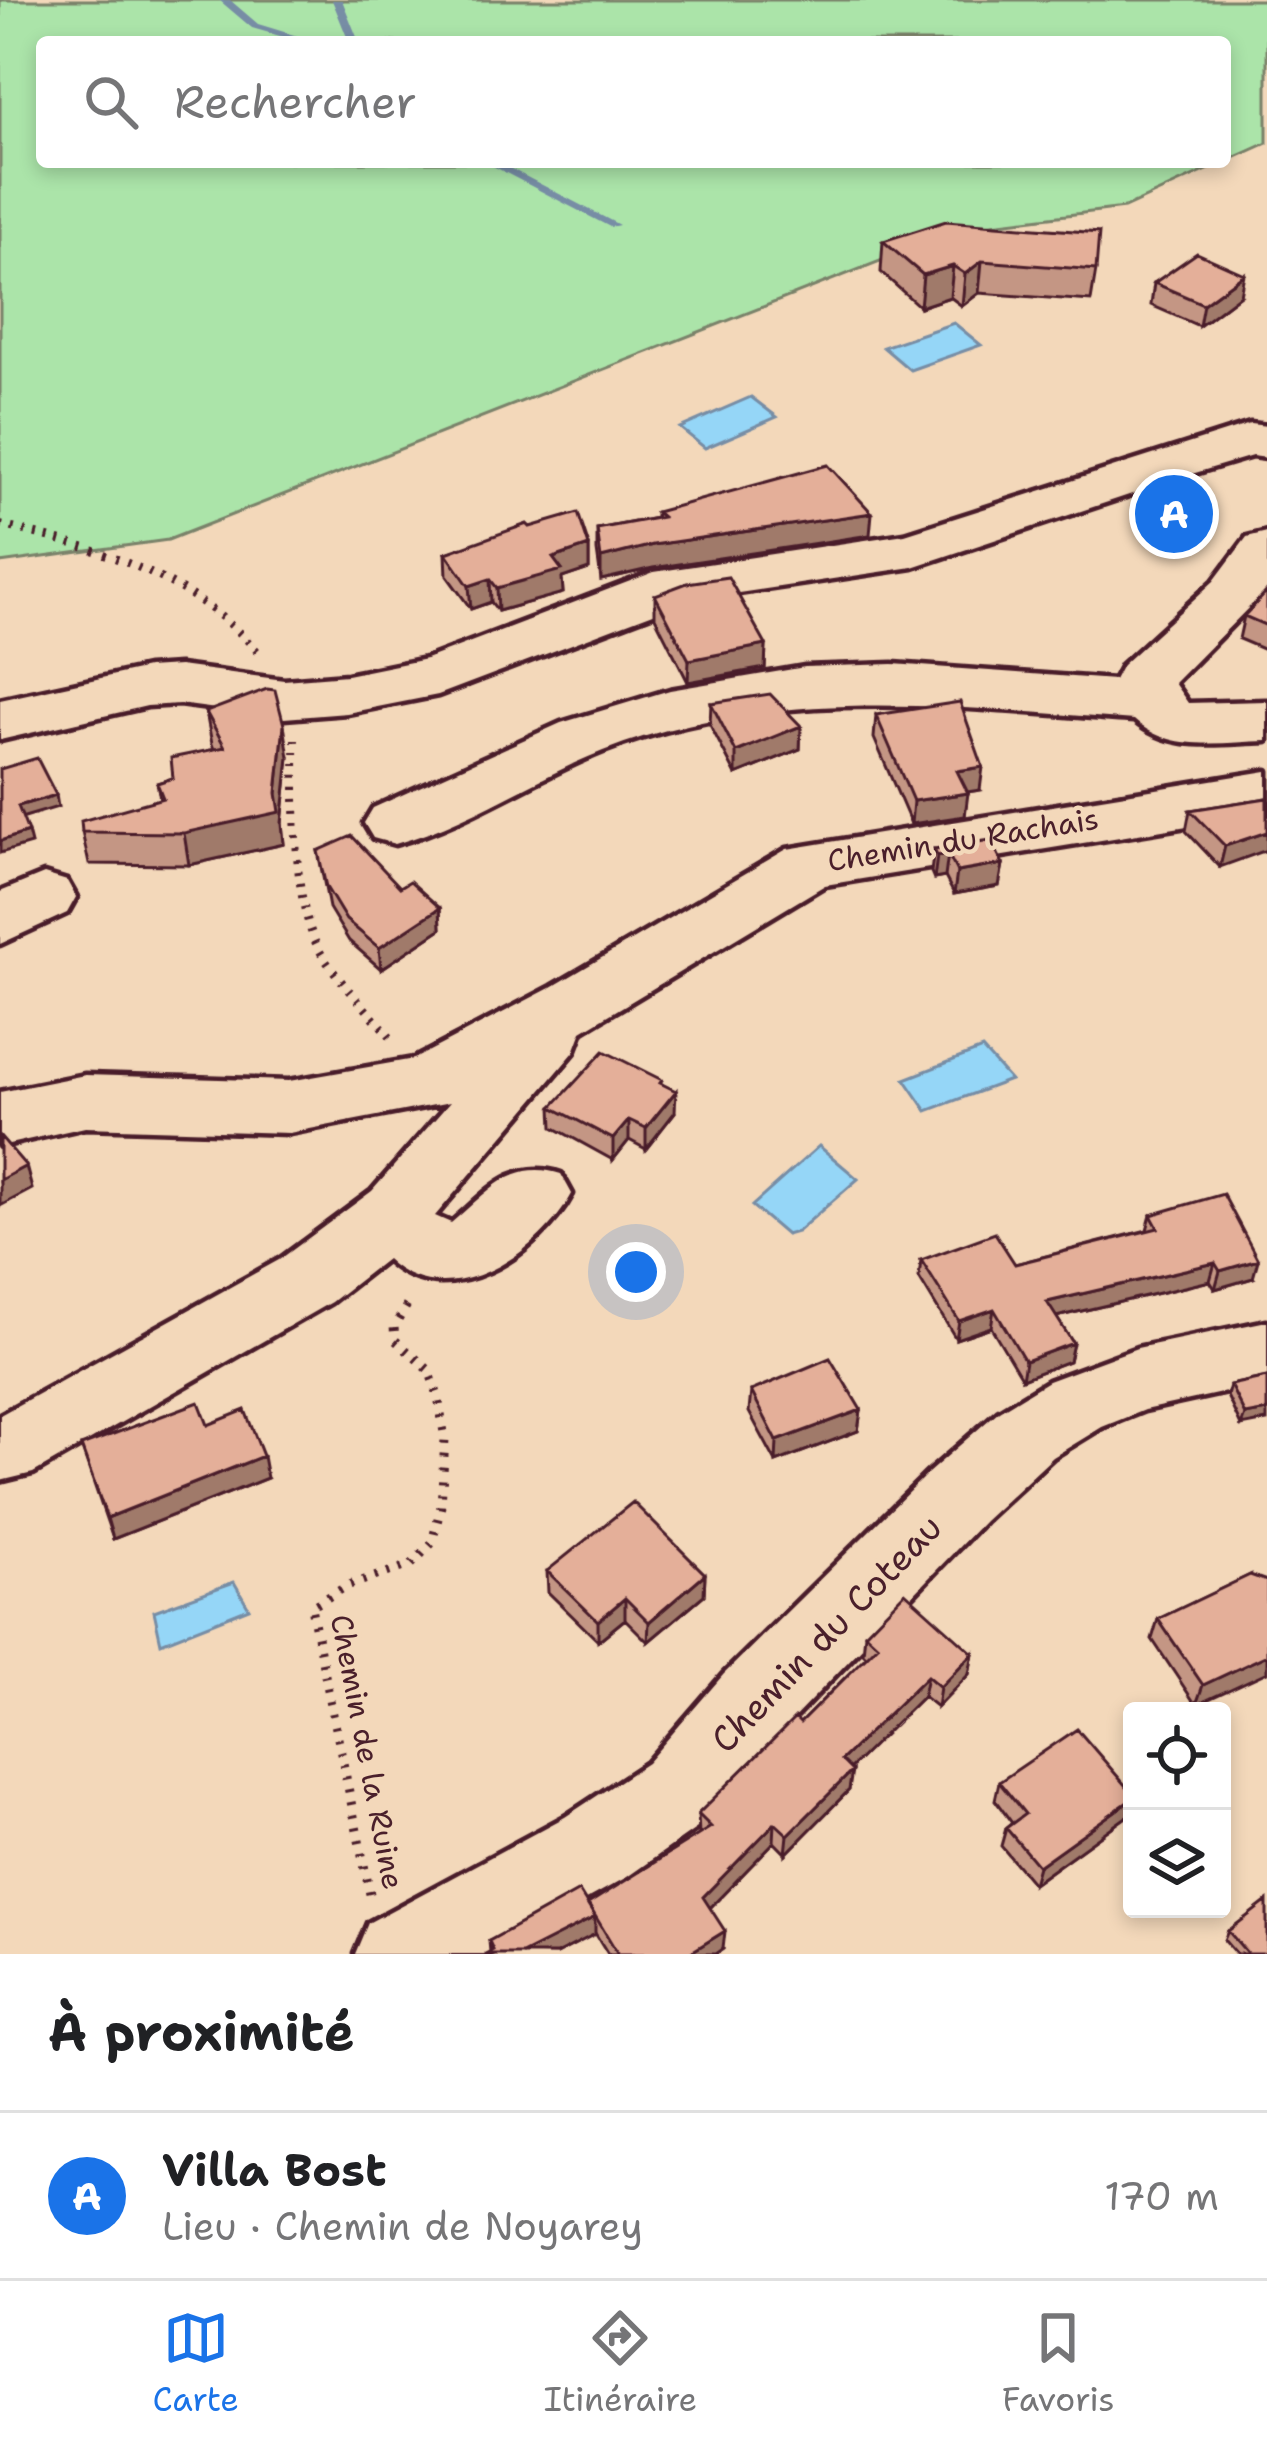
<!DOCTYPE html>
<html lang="fr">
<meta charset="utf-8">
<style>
:root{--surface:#fff;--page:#f2f2f2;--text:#202124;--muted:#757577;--line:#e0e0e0;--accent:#1a73e8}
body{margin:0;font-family:"Shantell Sans",sans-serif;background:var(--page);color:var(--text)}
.controls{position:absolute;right:36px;bottom:36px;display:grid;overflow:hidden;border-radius:12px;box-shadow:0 6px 18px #0003}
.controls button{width:108px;height:108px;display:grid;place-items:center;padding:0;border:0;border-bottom:3px solid var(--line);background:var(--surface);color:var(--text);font:60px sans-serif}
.you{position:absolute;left:636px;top:1272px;width:42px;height:42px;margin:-30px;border:9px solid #fff;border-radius:50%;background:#1a73e8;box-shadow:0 0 0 18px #1a73e833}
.badge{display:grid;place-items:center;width:78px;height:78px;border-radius:50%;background:var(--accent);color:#fff;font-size:39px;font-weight:700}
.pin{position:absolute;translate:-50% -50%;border:6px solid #fff;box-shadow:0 3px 12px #0006}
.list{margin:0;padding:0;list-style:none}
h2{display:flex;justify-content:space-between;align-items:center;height:156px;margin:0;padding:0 48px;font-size:51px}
h2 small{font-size:39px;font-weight:400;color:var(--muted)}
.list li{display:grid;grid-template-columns:78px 1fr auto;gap:36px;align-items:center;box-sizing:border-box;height:168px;padding:0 48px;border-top:3px solid var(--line)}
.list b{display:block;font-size:45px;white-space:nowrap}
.list p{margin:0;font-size:39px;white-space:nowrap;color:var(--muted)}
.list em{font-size:39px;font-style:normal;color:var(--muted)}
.icon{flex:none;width:66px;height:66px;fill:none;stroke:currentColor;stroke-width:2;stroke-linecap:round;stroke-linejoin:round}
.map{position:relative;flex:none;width:1267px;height:1954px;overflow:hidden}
.search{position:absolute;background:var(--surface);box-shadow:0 6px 18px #0003;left:36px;right:36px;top:36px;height:132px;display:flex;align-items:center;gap:30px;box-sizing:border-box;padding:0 42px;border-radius:12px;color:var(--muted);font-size:45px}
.sheet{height:324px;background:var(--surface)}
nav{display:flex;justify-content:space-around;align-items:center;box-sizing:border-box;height:168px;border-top:3px solid var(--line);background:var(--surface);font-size:33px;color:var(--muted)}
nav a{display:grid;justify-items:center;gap:6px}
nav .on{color:var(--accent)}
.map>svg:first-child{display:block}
.green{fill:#abe4a9;stroke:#7a826a;stroke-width:3}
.water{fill:#95d6f7;stroke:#778da5;stroke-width:3}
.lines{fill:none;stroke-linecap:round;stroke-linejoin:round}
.stream{fill:#778da5;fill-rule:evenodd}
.minor-casing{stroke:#4a1f2b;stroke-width:9}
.path-far1{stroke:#4a1f2b;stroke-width:8;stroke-dasharray:3 9;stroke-linecap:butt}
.path{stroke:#4a1f2b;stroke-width:9;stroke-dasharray:3 10;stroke-linecap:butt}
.minor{fill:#f3d8ba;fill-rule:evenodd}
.wall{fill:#c49684;stroke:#4a1f2b;stroke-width:3}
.shaded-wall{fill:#a07a6b;stroke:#4a1f2b;stroke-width:3}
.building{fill:#e4af99;stroke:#4a1f2b;stroke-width:3}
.labels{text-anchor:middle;stroke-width:9;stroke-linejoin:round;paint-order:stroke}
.street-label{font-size:30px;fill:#4a1f2b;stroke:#f3d8ba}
.near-street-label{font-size:36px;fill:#4a1f2b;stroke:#f3d8ba}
</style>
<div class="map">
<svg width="1267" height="1954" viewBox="0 0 1267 1954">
<rect width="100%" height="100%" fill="#f3d8ba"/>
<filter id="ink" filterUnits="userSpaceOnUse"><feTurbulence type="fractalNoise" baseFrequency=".00833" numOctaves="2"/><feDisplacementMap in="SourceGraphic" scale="24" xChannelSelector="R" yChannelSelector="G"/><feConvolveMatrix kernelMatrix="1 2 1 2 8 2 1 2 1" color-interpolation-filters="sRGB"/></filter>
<g filter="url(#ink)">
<path class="green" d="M0 0H1267V143L1225 162V42H42V162H1225L1124 208 967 227 168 540 0 563Z"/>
<path class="water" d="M954 323 981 345 910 370 883 347Z
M751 397 777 417 705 448 680 428Z
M982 1049 1010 1080 927 1111 905 1079Z
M819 1146 858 1179 797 1232 786 1235 752 1206Z
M234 1582 249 1608 161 1643 154 1611Z"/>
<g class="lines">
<path class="stream" d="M219 0H230L258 24 317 42H301L252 28Z
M332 0H342L359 42H349Z
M485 162H498L619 225 610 227Z"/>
<g class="minor-casing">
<path id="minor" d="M1250 424 1267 426V458L1252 456 1195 473 913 567 685 601 438 695 347 713 284 718 179 704 147 706 0 740V700L147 668 179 666 284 680 347 675 426 659 654 572 905 534Z
M1267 532V589L1174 683 1188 703 1267 701V741C1220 742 1171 753 1134 720 955 707 774 684 603 751 532 779 468 824 395 844L373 838 364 823 373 808 561 723 670 690 805 667 893 664 1114 680 1122 665 1214 581 1247 537Z
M1267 771V813L825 885 582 1031 574 1052 435 1216 451 1223C487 1193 512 1158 561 1174L572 1194C540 1254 446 1317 386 1259L331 1302 33 1473 0 1481V1415L279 1260 372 1191 450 1102 289 1133 85 1127 0 1146V1092L85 1075 289 1081 414 1059 552 987 787 849Z
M44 874 67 881 76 897 67 913 0 944V892Z
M1267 1321V1383L1144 1410 1102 1427 1053 1457 984 1521 784 1728 707 1821 627 1877 488 1954H355L368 1923 565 1817 647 1763 724 1674 928 1473 999 1411 1048 1381 1137 1348Z"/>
</g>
<path class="path-far1" d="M0 525C98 548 190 575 259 653
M295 739C296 801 289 905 324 958 343 986 369 1011 390 1037"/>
<path class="path" d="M370 1894 311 1607 349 1585 411 1565 432 1543 441 1506 445 1439 438 1396 429 1370 395 1340 394 1327 410 1300"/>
<use href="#minor" class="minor"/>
</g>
<path class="wall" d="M883 241 1096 270 1091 301 979 293 962 306 950 297 920 307 881 272Z
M1154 283 1240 295 1199 326 1151 305Z
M656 512 870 535 653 568 601 580 597 551V529L656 518Z
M530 527 589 546V569L562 578 563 593 498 611 491 602 471 609 447 576 446 553Z
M1267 592V651L1239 639 1244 616Z
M655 595 766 645 765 668 688 682 655 617Z
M711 703 801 726 800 749 736 775 710 725Z
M206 712 289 757 282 823 284 844 189 865 89 864 82 832 160 799 157 783 173 778 214 749 212 744Z
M876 715 980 790 967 792 965 816 911 824 874 738Z
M1267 798 1220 867 1186 831 1190 810Z
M934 849 1003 864 999 886 954 894 945 877 934 879 931 872Z
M318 851 400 887 440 908 441 929 381 969 349 941 329 908Z
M662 1084 675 1112 646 1149 629 1140 613 1160 553 1127 552 1107Z
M1151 1215 1253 1278 1215 1289 1210 1281 1056 1317 1073 1343 1069 1361 1022 1379 991 1327 956 1339 919 1278 921 1260 1015 1264 1147 1230Z
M1267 1377 1241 1426 1227 1396 1230 1385Z
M751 1391 861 1410 858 1431 776 1462 749 1412Z
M208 1425 267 1478 113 1539 81 1446Z
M547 1571 705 1574 704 1595 648 1642 625 1619 598 1641 548 1592Z
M1250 1575 1196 1705 1152 1639 1158 1619Z
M865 1633 973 1653 969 1674 937 1707 923 1696 850 1768 849 1790 786 1854 774 1842 710 1908 723 1949 716 1954H608L595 1933 556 1954 490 1952 489 1941 588 1906 699 1835 698 1814 800 1723 866 1656 863 1653Z
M999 1782 1129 1815 1033 1884 1001 1846 1006 1828 1012 1823 995 1800Z
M1228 1931 1267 1954H1236L1224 1940Z"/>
<path class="shaded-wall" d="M982 261 979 293 962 306 965 274Z
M953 266 950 297 920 307 923 275Z
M1244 274 1240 295 1199 326 1203 304Z
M872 513 870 535 653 568 601 580V558L653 545Z
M589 546V569L562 578 563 593 498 611 497 588 553 558Z
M490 579 491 602 471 609 469 586Z
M766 645 765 668 688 682 689 660Z
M284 725 289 757 282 823 284 844 189 865 184 833 277 793Z
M801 726 800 749 736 775V752Z
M983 767 980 790 954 794 957 771Z
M968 793 965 816 911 824 913 801Z
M56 795 58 807 21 818 18 806Z
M28 832 31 844 0 853V841Z
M1267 832V850L1220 867 1225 846Z
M948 854 945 877 934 879 937 856Z
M1003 864 999 886 954 894 957 872Z
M440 908 441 929 381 969 379 948Z
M676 1091 675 1112 646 1149V1128Z
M629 1120V1140L613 1160V1139Z
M26 1166 32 1189 0 1206V1180Z
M1258 1260 1253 1278 1215 1289 1220 1271Z
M1215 1263 1210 1281 1043 1320 1047 1302Z
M994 1309 991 1327 956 1339 959 1321Z
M1073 1343 1069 1361 1022 1379 1025 1361Z
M861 1410 858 1431 776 1462 777 1441Z
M1267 1411V1421L1241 1426 1245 1415Z
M263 1456 267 1478 113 1539 107 1518Z
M705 1574 704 1595 648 1642 649 1622Z
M625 1598V1619L598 1641V1621Z
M973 1653 969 1674 937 1707 940 1687Z
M1267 1655V1672L1196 1705 1203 1685Z
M927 1676 923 1696 838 1780 841 1760Z
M852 1771 849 1790 786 1854 788 1835Z
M1132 1799 1129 1815 1033 1884 1038 1866Z
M775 1823 774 1842 702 1916 703 1897Z
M595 1917V1934L556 1954H522Z
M725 1931 723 1949 716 1954H688Z"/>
<path class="building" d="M946 221 1099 233 1096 270 982 261 965 274 953 266 923 275 883 241Z
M1197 253 1244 274 1203 304 1154 283Z
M828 465 872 513 653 545 601 558 597 529 662 517 656 512Z
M578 513 589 546 553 558 562 570 497 588 490 579 469 586 446 553 527 524 530 527Z
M728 577 766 645 689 660 655 595 687 583Z
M1267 592V626L1244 616Z
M267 689 275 690 284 725 277 793 280 812 184 833 82 832 81 821 163 798 157 783 173 778 171 758 225 747 206 712Z
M770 694 801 726 736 752 711 703Z
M960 702 983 767 957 771 968 793 913 801 876 715Z
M37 758 56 795 18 806 28 832 0 841V769Z
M1267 798V832L1225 846 1190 810Z
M352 836 400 887 410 881 440 908 379 948 346 920 326 887 318 851Z
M991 840 1003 864 957 872 948 854 937 856 934 849Z
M604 1051 662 1080 660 1083 676 1091 646 1128 629 1120 613 1139 552 1107Z
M0 1136 26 1166 0 1180Z
M1223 1194 1258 1260 1220 1271 1215 1263 1047 1302 1073 1343 1025 1361 994 1309 959 1321 921 1260 995 1233 1015 1264 1158 1228 1151 1215Z
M830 1358 861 1410 777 1441 751 1391Z
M1267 1377V1411L1245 1415 1230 1385Z
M199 1402 208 1425 245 1410 263 1456 107 1518 81 1446Z
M633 1502 705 1574 649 1622 625 1598 598 1621 547 1571Z
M1250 1575 1267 1581V1655L1203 1685 1158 1619Z
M905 1592 973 1653 940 1687 927 1676 841 1760 852 1771 788 1835 775 1823 703 1897 725 1931 688 1954H618L588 1904 711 1827 698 1814 795 1718 800 1723 878 1645 865 1633Z
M1077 1729 1132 1793V1799L1038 1866 1006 1828 1025 1814 999 1782Z
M579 1891 595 1917 522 1954H485L493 1950 489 1941Z
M1267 1901V1952L1264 1954H1248L1228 1931Z"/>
</g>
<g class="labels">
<g class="street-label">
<text transform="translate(963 840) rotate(-9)" y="10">Chemin du Rachais</text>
<text transform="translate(367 1752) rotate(79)" y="10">Chemin de la Ruine</text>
</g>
<g class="near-street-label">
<text transform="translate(826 1633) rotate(-46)" y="13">Chemin du Coteau</text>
</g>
</g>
</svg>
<div class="controls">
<button><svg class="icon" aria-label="locate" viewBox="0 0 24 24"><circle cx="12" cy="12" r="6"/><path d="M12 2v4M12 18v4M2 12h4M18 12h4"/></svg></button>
<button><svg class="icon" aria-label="layers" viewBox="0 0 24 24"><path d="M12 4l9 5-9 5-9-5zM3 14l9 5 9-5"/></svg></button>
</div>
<div class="you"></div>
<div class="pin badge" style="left:1174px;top:514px">A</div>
<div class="search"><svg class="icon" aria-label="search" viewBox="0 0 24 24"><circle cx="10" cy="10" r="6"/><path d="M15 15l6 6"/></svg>Rechercher</div>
</div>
<section class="sheet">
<h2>À proximité<small></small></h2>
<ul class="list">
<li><span class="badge">A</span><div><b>Villa Bost</b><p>Lieu · Chemin de Noyarey</p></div><em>170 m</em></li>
</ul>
</section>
<nav>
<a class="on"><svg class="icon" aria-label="map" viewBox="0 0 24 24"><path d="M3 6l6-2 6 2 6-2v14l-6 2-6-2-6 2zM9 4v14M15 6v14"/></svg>Carte</a>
<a><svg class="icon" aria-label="directions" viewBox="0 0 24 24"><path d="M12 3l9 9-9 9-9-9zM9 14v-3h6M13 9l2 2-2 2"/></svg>Itinéraire</a>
<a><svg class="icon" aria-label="saved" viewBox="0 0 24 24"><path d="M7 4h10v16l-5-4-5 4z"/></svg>Favoris</a>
</nav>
